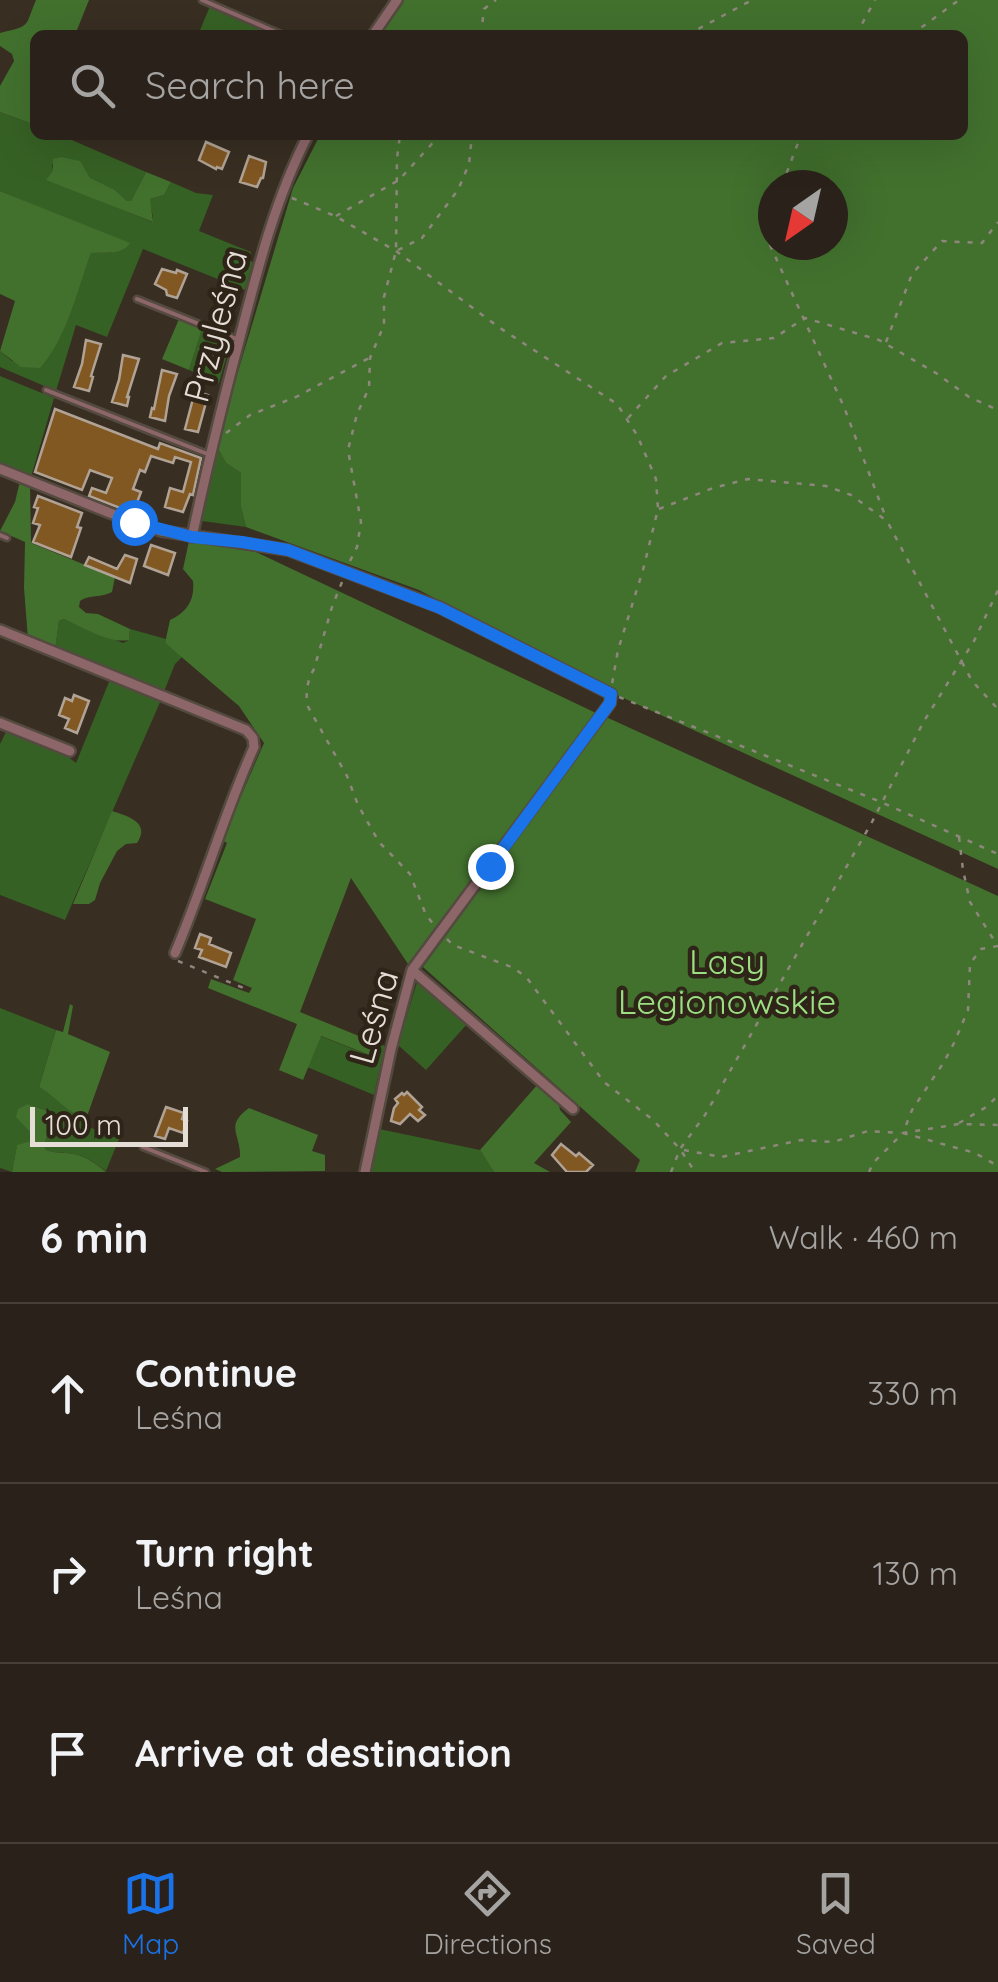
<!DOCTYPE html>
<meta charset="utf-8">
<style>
:root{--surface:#2a221a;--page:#322a23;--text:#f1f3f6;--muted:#a5a4a2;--line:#463f39;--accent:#1a73e8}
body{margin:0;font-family:Quicksand,sans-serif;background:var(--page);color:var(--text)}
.compass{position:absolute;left:758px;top:170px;width:90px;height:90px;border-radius:50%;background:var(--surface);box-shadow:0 10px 40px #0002;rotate:214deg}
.scale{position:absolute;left:30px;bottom:25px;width:158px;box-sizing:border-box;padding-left:10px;border:5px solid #e5ded7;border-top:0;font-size:28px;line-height:35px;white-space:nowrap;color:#e5ded7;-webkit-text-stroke:8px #2e2418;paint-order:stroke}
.stop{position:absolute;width:30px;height:30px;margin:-22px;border:8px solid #1a73e8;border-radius:50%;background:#fff}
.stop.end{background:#1a73e8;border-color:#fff;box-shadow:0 2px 10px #0008}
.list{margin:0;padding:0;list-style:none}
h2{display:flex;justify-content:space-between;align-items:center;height:130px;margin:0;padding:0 40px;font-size:42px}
h2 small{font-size:32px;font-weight:400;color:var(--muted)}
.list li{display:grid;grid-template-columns:65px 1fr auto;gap:30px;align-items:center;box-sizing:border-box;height:180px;padding:0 40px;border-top:2px solid var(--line)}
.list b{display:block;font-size:38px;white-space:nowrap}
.list p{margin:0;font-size:32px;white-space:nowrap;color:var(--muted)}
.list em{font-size:32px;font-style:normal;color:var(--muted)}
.icon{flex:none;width:55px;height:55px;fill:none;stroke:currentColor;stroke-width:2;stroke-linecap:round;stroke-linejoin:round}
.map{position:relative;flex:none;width:998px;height:1172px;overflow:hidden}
.search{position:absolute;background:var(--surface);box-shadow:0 10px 40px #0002;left:30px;right:30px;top:30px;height:110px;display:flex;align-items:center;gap:25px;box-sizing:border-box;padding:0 35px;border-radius:15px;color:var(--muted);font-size:38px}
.sheet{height:670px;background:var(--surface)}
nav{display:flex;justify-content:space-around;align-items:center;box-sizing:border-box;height:140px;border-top:2px solid var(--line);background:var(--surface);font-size:28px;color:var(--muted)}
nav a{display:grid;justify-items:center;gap:5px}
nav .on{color:var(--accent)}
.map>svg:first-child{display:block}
.green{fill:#366124}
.forest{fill:#42712e;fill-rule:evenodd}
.building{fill:#815722;stroke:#b0a395;stroke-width:2.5}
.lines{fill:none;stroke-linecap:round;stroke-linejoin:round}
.lane-casing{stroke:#544a3f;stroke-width:9}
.street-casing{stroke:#544a3f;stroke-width:14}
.path{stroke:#8f877d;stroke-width:2.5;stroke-dasharray:5 8;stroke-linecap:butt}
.lane{stroke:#8d666a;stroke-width:4}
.street{stroke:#8d666a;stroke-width:9}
.route{stroke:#1a73e8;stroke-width:12}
.labels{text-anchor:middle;stroke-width:9;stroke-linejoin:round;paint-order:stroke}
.street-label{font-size:35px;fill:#e5ded7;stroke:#2e2418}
.park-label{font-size:35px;fill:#9cde82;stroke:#2e2418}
</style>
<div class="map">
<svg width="998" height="1172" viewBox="0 0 998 1172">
<rect width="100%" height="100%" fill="#382e22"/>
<path class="green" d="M210 6 275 35H198Z
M0 112 35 125V135H68L67 138 146 172 131 201H127L115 190 52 164 53 170 47 179 152 222C155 215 149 207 150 199L164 195 171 182 196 193 213 195 199 231 251 252 249 261 253 262 245 290 143 249 107 337 76 325 56 391 0 367V351L12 361 67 320 91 252 110 253 129 244 0 191Z
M202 329 231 341 219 383 189 370Z
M0 376 54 398 31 477 0 464Z
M216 445 226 463 241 473V507L246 527 202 521Z
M64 619 123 643 129 640 130 629 166 639 165 643 182 657 175 664 163 694 55 650 59 621Z
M111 677 161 700 65 920 0 895V744L6 732 67 756 76 763Z
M418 979 468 1023 426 1070 398 1045Z
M0 1008 56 1030 39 1087C56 1097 67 1112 86 1119L84 1125 119 1139 106 1171C96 1164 85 1155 73 1154 63 1152 56 1154 46 1150L44 1145 52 1122 50 1112 28 1104 34 1136 31 1141 17 1146 12 1172 0 1168Z
M320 1036 371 1056 376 1043 385 1046 374 1095 307 1067Z
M379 1129 480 1150 494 1172H370Z"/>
<path class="forest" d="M36 0H89L75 35H35V125L0 112V86L14 61 12 54 0 46V33C32 25 24 28 36 0Z
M404 0H998V869L617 695 419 590 246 527 241 507V473L226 463 216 445 293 188 320 135H963V35H380ZM773 185H833V245H773Z
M61 157 80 161 90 178 115 190 127 201H131L146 172 171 182 164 195 150 199 153 222 46 180 53 170V159Z
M0 191 130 243C122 256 104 252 91 253 77 290 67 338 40 368L21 367 0 351 15 301 0 294Z
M179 319 202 329 189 370 162 359Z
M20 481 30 484 31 543 115 577 112 592C101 598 90 594 80 601L79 607 86 613 98 614 130 629 129 640C109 644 83 627 64 619L59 621 55 650 28 639 24 588 25 542 0 531 15 502Z
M189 541 256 552 596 713 408 964 351 878 300 1012 376 1043 372 1056 321 1036 303 1080 279 1070 297 1024 208 988 211 979 249 993 252 988 233 980 256 919 205 899 227 843 222 840 264 743 239 706 165 643 170 620C187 612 195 600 193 581L183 569Z
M606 717 998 896V1172H635L640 1160 423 967Z
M112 811C127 816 151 822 137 843L126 844 117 851 100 883 95 900 89 904H73Z
M70 1004 73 1006 68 1034 110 1052 86 1119C66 1112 56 1097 39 1087L56 1030 63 1032Z
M538 1084 559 1105 560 1110 571 1122 534 1163 550 1172H494L480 1150Z
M28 1104 50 1112 52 1122 44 1145 46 1150C57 1154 63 1152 74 1154 86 1156 98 1165 106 1172H12L17 1145 31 1141 34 1136 16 1117 18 1109Z
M249 1108 318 1135 312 1151 325 1155V1171L222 1172 215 1169 240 1157C241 1134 224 1126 249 1108Z"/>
<path class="building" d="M206 142 229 152 222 169 217 167 216 169 199 160Z
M249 156 266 162 263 178H261L257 187 240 182Z
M162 269 176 273 177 270 187 274 177 298 167 295 166 290 155 284Z
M86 340 101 344 91 376 93 377 89 391 74 387 82 364Z
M123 355 139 359 127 397H129L127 406 112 402 119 380Z
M162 370 177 374 169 396 165 421 150 417 152 408 154 409Z
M195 391 208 395 198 432 185 429Z
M55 409 158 449 160 443 201 458 193 495 190 494 183 512 165 507 170 488 183 492 191 462 175 457 173 463 151 456 145 472 140 470 133 489 141 492 133 513 89 496 92 488 106 493 112 478 90 470 82 490 35 472Z
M38 496 82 513 77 527 81 528 71 557 33 542 40 525 33 523 38 508 34 507Z
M151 545 175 553 168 575 144 566Z
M125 555 137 559 130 583 85 565 89 557 117 569Z
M74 695 89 701 77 733 65 728 69 719 59 715 65 698 72 701Z
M200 934 211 938 209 944 231 953 226 967 199 957 202 950 195 948Z
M407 1092 422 1107 419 1110 425 1115 418 1121 410 1114 400 1124 391 1121 394 1108 398 1103 395 1099 402 1093 404 1095Z
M166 1107 184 1113 182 1119 187 1121 183 1133 169 1128 165 1139 155 1136Z
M561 1144 576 1156 579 1153 593 1165 586 1172H567L552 1155Z"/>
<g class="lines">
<g class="lane-casing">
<path id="lane" d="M202 0 283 35
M137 299 239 340
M46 390 210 455
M0 535 7 538
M143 1147 206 1172"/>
</g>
<g class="street-casing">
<path id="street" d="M373 35 397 0
M0 469 110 513 161 531 288 550 439 607 611 694 610 703 605 710 412 970 391 1049 365 1172
M192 537C206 471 222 406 239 341 257 271 275 199 308 135
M0 630 246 730 253 738 254 747C224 814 204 885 175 953
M0 723 70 751
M412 970 573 1109"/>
</g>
<path class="path" d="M481 35 484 9 496 0
M687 35 752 0
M856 35 875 0
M911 35 959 0
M782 185 801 135
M292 198 335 216 396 251 500 328 617 404 637 435 656 479 658 509 643 570 618 650 612 684
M336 216 399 180 440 135
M773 219 770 245 844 407 886 518
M398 250 422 238 458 190 469 164 472 135
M886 342 912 274 942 241 982 243 998 222
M628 418 666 376 722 343 774 338 805 318 879 340 936 373 969 397 998 410
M226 433 250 415 296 397 369 358
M659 509 713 488 748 479 826 486 851 495 887 521 972 681 998 709
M350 561 357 547 361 522 348 450 357 414 369 388 370 358 384 325V297L396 251 397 158 400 135
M342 582 332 607 314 669C307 681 306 691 307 705L347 776 358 805 379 842 410 874 426 915 435 926
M619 697 881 802 998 854
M959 837 963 870 970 902 997 945
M447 939 453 945 514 968 527 978 604 1082 653 1120 680 1149 695 1172
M998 946 981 949 970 964 968 1010 954 1043 944 1062 912 1110 903 1133 959 1124 998 1125
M178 961 246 989
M959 1123 988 1106 998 1095
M684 1150 721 1157 801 1140 833 1142 868 1131 901 1133
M671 1172 680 1149 705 1115 872 822 924 721 974 641 998 590
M869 1172 873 1163 903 1133 975 1153 998 1166"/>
<use href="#lane" class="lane"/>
<use href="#street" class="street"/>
</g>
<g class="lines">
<path class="route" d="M134 522 192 537 242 542 288 550 440 608 611 694 610 703 490 866"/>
</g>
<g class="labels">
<g class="street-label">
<text transform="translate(216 326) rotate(-75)" y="12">Przyleśna</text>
<text transform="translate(374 1017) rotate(-74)" y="12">Leśna</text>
</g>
<g class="park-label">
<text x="727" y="974">Lasy<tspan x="727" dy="40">Legionowskie</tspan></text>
</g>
</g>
</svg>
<svg class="compass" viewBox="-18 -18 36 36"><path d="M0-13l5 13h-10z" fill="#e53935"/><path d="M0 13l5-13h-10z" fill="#a5a4a2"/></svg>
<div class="scale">100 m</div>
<div class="stop" style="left:134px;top:522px"></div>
<div class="stop end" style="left:490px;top:866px"></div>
<div class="search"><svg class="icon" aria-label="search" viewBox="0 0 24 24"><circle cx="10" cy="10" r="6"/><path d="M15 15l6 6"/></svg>Search here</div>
</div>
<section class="sheet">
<h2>6 min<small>Walk · 460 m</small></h2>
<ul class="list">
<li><svg class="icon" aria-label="ahead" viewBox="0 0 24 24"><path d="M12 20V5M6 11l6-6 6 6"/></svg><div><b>Continue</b><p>Leśna</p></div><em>330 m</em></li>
<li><svg class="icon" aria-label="right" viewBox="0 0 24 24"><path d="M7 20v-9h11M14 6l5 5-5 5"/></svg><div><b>Turn right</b><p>Leśna</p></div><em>130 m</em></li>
<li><svg class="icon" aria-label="arrive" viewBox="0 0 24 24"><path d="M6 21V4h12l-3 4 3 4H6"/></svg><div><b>Arrive at destination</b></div></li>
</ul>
</section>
<nav>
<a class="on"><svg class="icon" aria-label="map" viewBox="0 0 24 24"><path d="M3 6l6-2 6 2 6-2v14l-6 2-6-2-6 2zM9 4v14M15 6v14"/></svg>Map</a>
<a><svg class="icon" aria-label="directions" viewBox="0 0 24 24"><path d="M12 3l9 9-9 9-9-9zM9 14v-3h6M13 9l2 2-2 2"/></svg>Directions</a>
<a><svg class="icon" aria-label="saved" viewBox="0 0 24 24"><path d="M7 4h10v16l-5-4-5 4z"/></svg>Saved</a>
</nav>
